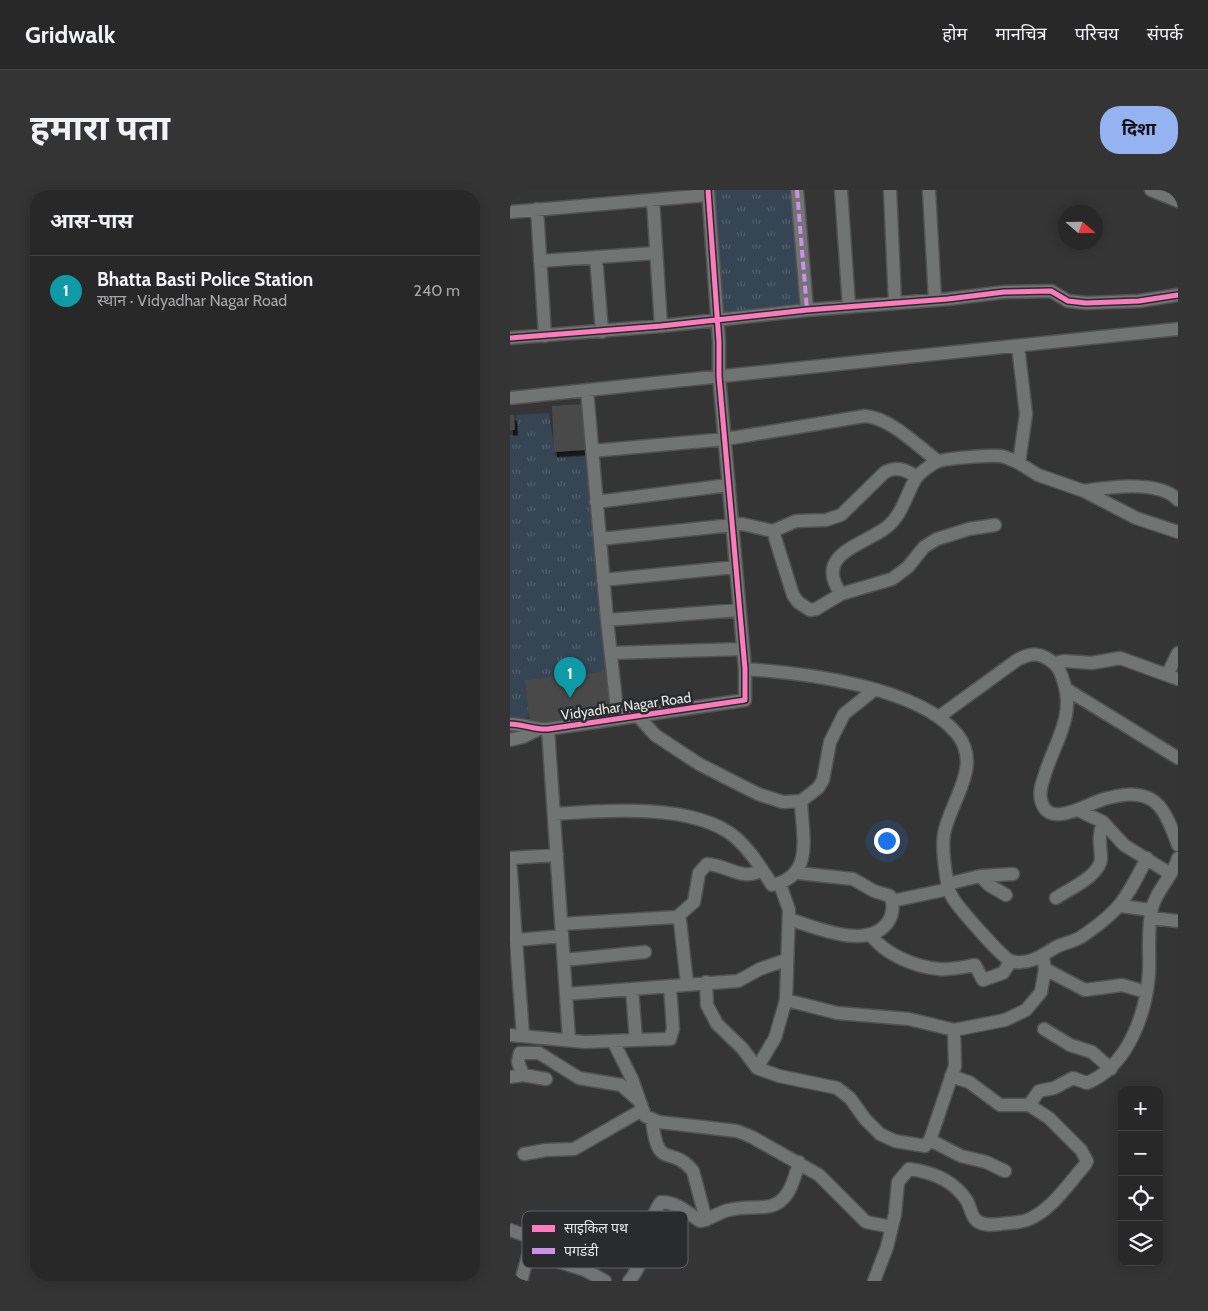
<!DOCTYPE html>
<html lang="hi">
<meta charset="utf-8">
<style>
:root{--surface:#282828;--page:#343434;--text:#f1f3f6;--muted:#a5a6a8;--line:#444445;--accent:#95b2f1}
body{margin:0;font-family:Cabin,"Noto Sans Devanagari",sans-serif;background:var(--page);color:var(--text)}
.controls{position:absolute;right:15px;bottom:15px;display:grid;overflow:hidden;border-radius:10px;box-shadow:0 2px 12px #0003}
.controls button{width:45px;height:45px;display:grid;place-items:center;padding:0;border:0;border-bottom:1px solid var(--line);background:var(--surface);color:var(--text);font:25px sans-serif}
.compass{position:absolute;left:548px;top:15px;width:45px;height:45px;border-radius:50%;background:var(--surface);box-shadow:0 2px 12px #0003;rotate:110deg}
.you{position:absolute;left:376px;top:650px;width:18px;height:18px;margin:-12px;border:4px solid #fff;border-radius:50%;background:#1a73e8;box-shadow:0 0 0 8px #1a73e833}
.badge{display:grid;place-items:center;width:32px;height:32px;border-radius:50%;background:var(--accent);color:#fff;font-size:16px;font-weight:700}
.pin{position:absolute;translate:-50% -41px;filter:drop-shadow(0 1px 2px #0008)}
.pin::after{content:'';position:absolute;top:26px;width:18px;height:15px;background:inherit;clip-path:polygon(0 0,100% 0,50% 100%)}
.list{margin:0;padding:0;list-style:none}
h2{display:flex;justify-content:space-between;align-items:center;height:65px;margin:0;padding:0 20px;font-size:21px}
h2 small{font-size:16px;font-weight:400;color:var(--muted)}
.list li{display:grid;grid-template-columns:32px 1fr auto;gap:15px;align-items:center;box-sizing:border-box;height:70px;padding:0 20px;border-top:1px solid var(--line)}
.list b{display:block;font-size:19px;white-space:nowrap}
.list p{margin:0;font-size:16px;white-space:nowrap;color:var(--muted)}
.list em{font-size:16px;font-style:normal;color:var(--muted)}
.icon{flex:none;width:28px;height:28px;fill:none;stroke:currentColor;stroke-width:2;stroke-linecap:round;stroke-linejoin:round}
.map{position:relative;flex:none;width:668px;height:1091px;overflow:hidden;border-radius:20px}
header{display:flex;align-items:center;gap:30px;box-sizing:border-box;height:70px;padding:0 25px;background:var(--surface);border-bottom:1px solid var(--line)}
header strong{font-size:24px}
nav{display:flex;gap:28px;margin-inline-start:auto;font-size:18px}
.intro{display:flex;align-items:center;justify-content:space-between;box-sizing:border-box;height:120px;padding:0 30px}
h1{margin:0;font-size:35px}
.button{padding:12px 22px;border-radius:20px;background:var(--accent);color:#111;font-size:18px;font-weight:700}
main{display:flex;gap:30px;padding:0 30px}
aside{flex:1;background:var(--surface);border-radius:20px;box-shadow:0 2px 12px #0003}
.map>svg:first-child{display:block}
.park{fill:url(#park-tufts)}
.building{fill:#49494a;filter:url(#shadow)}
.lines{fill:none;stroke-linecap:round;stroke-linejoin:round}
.minor-casing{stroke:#515253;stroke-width:15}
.minor{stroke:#727373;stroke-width:12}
.quiet{stroke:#ce8fe9;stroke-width:4;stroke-dasharray:8 4;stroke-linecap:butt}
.cycleway-casing{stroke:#2a2b2d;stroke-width:8}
.cycleway{stroke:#fd7abc;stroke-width:5}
.labels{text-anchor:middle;stroke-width:5;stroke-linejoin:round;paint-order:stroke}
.street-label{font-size:14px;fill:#e4e5e7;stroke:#2a2b2d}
.key{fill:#2a2b2d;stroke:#626365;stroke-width:1}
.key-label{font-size:14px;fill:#e4e5e7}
</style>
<header>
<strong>Gridwalk</strong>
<nav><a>होम</a><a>मानचित्र</a><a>परिचय</a><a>संपर्क</a></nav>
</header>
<div class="intro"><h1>हमारा पता</h1><a class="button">दिशा</a></div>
<main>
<aside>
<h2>आस-पास<small></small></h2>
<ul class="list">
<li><span class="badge" style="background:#0f9aa8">1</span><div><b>Bhatta Basti Police Station</b><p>स्थान · Vidyadhar Nagar Road</p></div><em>240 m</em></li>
</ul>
</aside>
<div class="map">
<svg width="668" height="1091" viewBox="0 0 668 1091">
<defs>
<pattern id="park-tufts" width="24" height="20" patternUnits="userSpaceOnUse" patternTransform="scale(1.25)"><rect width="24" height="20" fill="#354553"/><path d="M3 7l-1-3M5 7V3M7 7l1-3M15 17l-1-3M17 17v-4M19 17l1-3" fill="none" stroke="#52606c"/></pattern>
<filter id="shadow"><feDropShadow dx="3" dy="5.5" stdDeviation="0" flood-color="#0009"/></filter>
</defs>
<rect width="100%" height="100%" fill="#353536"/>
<path class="park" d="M202 0H281L290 117 210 127Z
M39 223 45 266 78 262 100 481 16 490 19 527 0 530V245L7 244 6 225Z"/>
<path class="building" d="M72 214 75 260 44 262 42 216Z
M0 225H4L5 240H0Z
M100 481 104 526 20 534 15 490Z"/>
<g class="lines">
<g class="minor-casing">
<path id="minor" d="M287 0 297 120
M331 0 339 117
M380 0 385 113
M419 0 425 110
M641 0 668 11
M143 10 151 136
M27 19 35 146
M0 22 198 5
M86 67 92 142
M30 71 146 63
M0 148 151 136 297 120 438 109 494 102 541 101 558 111 576 113 629 111 668 105
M77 200 97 430 108 529
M0 208 668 139
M82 261 216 249 355 226C381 228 407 256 428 271
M509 273 528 285 574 301 626 328 668 342
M574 301C598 297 650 290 668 310
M86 312 219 295
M263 341 283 405 288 412 300 420 306 419 331 404 382 389 398 377 414 357 427 349 459 339 485 335
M90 349 232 334 263 341 286 331 316 330 331 325 375 282C388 276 396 280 407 287
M93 390 226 377
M331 404C303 364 352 356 377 337 393 324 396 304 406 288 410 283 421 274 427 272 434 268 483 265 491 266 497 267 504 271 509 273L516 224 508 156
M97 430 229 420
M101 463 233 459
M544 473 555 471 582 473 610 468 668 489
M235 479C294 483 408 496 447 544 473 576 440 611 434 644 432 657 434 672 436 685 437 694 439 703 444 710 451 720 492 768 501 771 518 776 533 765 546 757 554 753 563 752 571 747 610 721 616 709 637 668
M657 485 668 463
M556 499 668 568
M430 526 507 470C520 463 529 462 541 471 549 476 552 485 554 493 565 526 544 554 535 584 532 593 529 601 531 610 538 640 577 614 594 609 609 605 627 601 642 610 655 617 663 642 668 655
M0 534C13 534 25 540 38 539L235 510V479L209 186V152L198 0
M38 539 59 849
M0 550 13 547 29 539
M291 611 308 598 313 590 320 552 334 524 364 500
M568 620 593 632 614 655 659 683
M44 624C94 620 184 613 225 647 241 661 251 678 262 695 305 686 292 645 291 611L273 612 248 604 189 574 145 545 129 527
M0 668 47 665
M0 669 13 846
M470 686 503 684
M437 694 470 686 479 695 496 705
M546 708C559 699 592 685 591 667 590 652 588 647 593 632
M382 711 439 699
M611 716 641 720
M167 727 184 712 189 683 197 674C218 675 232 692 252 680
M641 728 668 731
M279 729C305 737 358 761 378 732 383 725 384 714 380 706L364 701 343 689 288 683
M51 734 167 727 170 731 177 794
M360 744C374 764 405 777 429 779 441 780 453 777 465 775L473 790 493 783 501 771
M6 750 52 746
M54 770 135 762
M535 779 575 800 612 795 636 802
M196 792 197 815 207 834 232 858 247 878 269 886 327 898 340 908 355 929 370 944 385 951 415 956 420 950 445 876 444 840
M56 804 228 791 250 779 276 770
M276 810 327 823 399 829 444 840 495 830 516 820 531 802 535 779 533 767
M534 839 560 855 582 862 601 879
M0 845 75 852 126 850 122 799
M126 850 160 849 163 839 160 796
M103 851 122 889 135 926 149 932 227 941 242 947 309 985 356 1032 382 1037
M247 878 265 848 276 810 279 720 270 694
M13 885 8 872 10 863H29L69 888 111 895 128 910
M0 887 13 885 36 889
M519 915 529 901 544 898 563 888 577 893C618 876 636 824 639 783 640 762 637 738 642 718 647 699 663 686 668 668
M142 930C148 983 160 953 183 981L196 1030
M420 950 451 966 476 972 495 981
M14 964 36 960 64 959 132 920
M0 1040 23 1048 50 1072 75 1080 95 1091
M11 1091 23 1048
M119 1091C139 1069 134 1035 151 1012 167 1012 177 1022 190 1031 201 1029 209 1022 219 1020 230 1017 242 1018 254 1017 278 1016 284 991 289 972
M364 1091 377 1057 385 1024 388 992 399 979C422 982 444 990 457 1011 460 1016 461 1024 465 1029 471 1036 482 1035 490 1034 498 1033 509 1033 517 1030 541 1021 558 994 575 975L577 971 571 960 539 928 519 915H490L459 892 441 886"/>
</g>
<use href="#minor" class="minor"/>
<path class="quiet" d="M287 0 297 120"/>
<g class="cycleway-casing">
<path id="cycleway" d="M0 148 151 136 297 120 438 109 494 102 541 101 558 111 576 113 629 111 668 105
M0 534C13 534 25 540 38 539L235 510V479L209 186V152L198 0"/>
</g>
<use href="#cycleway" class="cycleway"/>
</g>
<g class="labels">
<g class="street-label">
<text transform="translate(116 516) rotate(-8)" y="5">Vidyadhar Nagar Road</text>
</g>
</g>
<rect x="12" y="1021" width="166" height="57" rx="8" class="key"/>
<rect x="22" y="1035" width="23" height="7" fill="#fd7abc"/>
<rect x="22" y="1058" width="23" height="6" fill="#ce8fe9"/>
<g class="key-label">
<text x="54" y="1043">साइकिल पथ</text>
<text x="54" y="1066">पगडंडी</text>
</g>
</svg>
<div class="controls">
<button>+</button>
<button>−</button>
<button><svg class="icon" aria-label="locate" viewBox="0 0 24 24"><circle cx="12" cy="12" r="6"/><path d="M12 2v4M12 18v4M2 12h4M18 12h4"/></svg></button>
<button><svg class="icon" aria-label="layers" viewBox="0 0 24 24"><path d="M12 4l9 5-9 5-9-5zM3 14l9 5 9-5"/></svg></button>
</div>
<svg class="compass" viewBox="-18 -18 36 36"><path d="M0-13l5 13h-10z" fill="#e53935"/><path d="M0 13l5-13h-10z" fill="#a5a6a8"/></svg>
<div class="you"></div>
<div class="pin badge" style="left:60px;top:508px;background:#0f9aa8">1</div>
</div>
</main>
